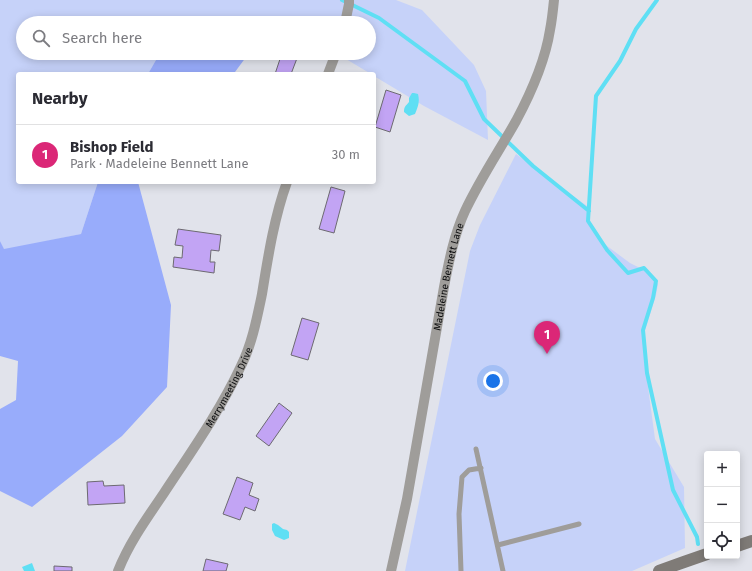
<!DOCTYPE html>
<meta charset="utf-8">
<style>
:root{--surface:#fff;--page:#f2f2f3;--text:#2b2b33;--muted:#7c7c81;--line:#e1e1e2;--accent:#db2777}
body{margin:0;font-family:"Fira Sans",sans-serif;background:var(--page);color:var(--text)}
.controls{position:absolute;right:12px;bottom:12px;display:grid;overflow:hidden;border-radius:4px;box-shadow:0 2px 10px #0003}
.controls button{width:36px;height:36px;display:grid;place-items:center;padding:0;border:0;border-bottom:1px solid var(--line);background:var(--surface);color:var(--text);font:20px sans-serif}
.you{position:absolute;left:493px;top:381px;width:14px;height:14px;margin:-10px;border:3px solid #fff;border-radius:50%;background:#1a73e8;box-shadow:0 0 0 6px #1a73e833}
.badge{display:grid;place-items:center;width:26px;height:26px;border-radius:50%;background:var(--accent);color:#fff;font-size:13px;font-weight:700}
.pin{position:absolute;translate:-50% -33px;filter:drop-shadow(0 1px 2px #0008)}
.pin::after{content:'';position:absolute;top:21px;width:14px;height:12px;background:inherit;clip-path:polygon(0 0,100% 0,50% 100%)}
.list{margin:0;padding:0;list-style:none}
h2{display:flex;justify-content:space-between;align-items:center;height:52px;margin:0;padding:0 16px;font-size:17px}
h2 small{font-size:13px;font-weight:400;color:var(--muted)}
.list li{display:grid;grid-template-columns:26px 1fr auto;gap:12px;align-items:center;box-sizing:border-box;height:60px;padding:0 16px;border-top:1px solid var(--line)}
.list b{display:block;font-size:15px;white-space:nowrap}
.list p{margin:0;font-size:13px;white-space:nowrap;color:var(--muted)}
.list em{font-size:13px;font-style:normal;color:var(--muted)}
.icon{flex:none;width:22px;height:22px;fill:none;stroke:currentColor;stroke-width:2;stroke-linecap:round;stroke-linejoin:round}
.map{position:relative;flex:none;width:752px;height:571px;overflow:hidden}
.search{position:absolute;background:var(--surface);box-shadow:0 2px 10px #0003;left:16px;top:16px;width:360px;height:44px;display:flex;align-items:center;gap:10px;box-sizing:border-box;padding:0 14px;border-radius:22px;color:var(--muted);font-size:15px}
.panel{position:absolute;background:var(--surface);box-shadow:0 2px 10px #0003;left:16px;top:72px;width:360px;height:112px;border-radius:4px}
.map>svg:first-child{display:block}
.green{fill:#c6d2f9}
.forest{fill:#98acfb}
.water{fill:#5fdff4}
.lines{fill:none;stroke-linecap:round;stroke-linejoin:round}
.stream{stroke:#5fdff4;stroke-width:4}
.building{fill:#c2a4f4;stroke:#6d6a71}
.lane{stroke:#9f9d9a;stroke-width:5}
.street{stroke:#9f9d9a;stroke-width:10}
.secondary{stroke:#7f7b77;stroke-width:12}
.labels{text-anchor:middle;stroke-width:4;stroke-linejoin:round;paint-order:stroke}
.street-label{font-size:10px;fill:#0c0d0f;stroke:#eef0f9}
</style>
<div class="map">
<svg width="752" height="571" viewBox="0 0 752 571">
<rect width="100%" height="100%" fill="#e1e3eb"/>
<path class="green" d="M0 0H396L422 10 474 65 486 91 488 140 424 106 374 76V74H371L336 53H369V23H23V53H160L148 74H18V182H98L81 234 4 250 0 241Z
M516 154 587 206 589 223 603 243 630 263 650 273 658 284 656 295 643 337 646 372 655 439 684 487 685 548 632 571H405L470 251 480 225Z"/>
<path class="forest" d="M160 53H249L235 72 238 74H148Z
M98 182H138L171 305 167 387 122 436 32 507 0 491V409L16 400 18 361 0 356V241L4 249 81 234Z"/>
<path class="water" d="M412 93H414L418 94C420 102 418 107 415 114L409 116 404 112C404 106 406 106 409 102V98Z
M274 523 278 525 283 529 287 530 289 532V538L284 540 275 536 272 530V524Z
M32 563 35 571H24L22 567Z"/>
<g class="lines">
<path class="stream" d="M342 0 379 18 465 81 484 119 533 166 589 211
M657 0 636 29 620 61 596 96 588 221 607 250 628 273 644 268 656 281 653 298 643 330 647 373 673 490 697 537 698 544"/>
</g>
<path class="building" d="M282 53H299L291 74H275Z
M386 90 401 95 390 132 375 127Z
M331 187 345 191 334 233 319 229Z
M178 229 221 235 219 251 211 250 210 262H215L214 273 173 267 174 257 182 258 183 246 175 245Z
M302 318 319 323 308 360 291 355Z
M279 403 292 413 269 446 256 436Z
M237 477 253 483 249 495 259 499 255 511 245 507 240 520 223 514Z
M103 481 104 486 124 485 125 503 88 505 87 482Z
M206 559 228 564 226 571H203Z
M54 566 72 567V571H54Z"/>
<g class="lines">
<path class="lane" d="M476 449 503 571
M498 545 579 524
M461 571 459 514 462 477 469 470 481 468"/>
<g class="street">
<path d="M345 23 349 4V0"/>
<path d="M328 74 336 53"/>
<path id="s1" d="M118 571C129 543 147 518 164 493 191 452 220 411 241 366 252 344 257 318 262 294 268 257 274 218 287 182"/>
<path id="s2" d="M391 571 407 499 444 287C449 261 454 235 465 211 480 179 499 151 516 121 531 93 545 62 550 30 552 20 553 10 554 0"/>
</g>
<path class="secondary" d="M737 546 752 541
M659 571 684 562 707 554"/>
</g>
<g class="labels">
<g class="street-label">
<text dy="4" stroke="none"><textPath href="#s2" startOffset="300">Madeleine Bennett Lane</textPath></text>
<text dy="4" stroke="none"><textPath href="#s1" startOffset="215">Merrymeeting Drive</textPath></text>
</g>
</g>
</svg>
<div class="controls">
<button>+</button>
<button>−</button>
<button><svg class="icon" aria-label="locate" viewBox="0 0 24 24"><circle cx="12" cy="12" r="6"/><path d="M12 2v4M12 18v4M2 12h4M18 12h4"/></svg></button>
</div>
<div class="you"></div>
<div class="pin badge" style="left:547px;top:354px">1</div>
<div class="search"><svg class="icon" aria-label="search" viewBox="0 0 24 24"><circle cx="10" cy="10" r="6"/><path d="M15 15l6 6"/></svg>Search here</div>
<section class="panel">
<h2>Nearby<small></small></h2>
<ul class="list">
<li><span class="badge">1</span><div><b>Bishop Field</b><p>Park · Madeleine Bennett Lane</p></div><em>30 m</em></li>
</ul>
</section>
</div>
